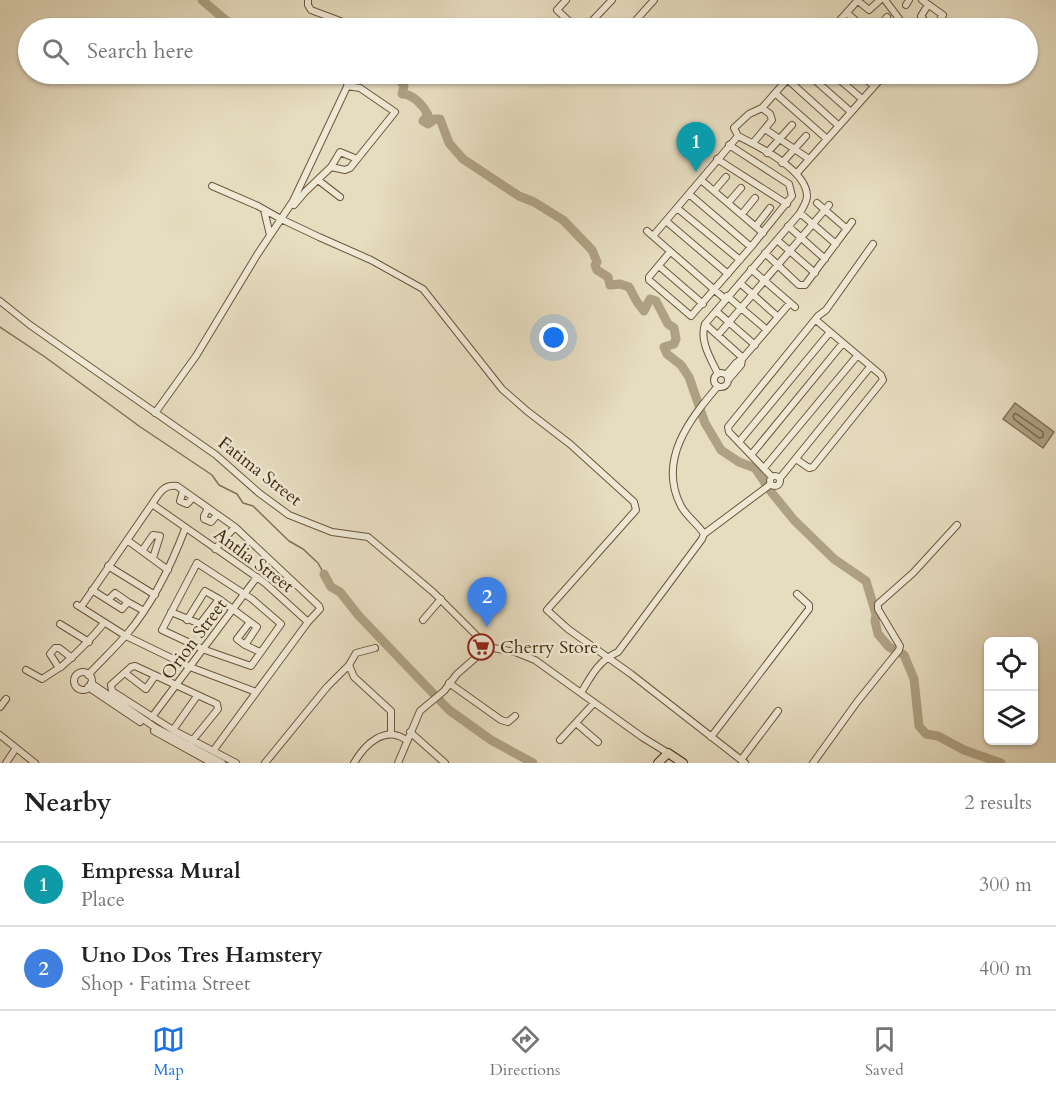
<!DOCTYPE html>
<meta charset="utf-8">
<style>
:root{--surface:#fff;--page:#f2f2f2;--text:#222;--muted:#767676;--line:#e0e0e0;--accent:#1a73e8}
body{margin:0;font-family:Cardo,serif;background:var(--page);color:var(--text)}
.controls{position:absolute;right:18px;bottom:18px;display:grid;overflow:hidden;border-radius:9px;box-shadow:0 2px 4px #0004}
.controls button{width:54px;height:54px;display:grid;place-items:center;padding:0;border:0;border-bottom:2px solid var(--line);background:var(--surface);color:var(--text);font:30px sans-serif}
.you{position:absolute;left:554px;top:338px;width:21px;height:21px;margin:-15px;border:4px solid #fff;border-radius:50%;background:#1a73e8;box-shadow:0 0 0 9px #1a73e833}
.badge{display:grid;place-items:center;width:39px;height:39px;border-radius:50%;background:var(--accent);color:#fff;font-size:20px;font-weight:700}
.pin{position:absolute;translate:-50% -50px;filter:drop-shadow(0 2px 3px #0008)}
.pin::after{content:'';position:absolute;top:32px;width:21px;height:18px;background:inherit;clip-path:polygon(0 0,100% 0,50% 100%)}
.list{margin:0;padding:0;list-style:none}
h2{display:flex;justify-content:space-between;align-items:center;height:78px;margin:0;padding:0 24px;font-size:26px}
h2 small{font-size:20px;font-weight:400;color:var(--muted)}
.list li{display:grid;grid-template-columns:39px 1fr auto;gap:18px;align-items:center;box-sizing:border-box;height:84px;padding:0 24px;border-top:2px solid var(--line)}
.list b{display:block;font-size:22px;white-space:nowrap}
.list p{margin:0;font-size:20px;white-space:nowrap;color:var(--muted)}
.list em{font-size:20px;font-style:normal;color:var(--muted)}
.icon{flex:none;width:33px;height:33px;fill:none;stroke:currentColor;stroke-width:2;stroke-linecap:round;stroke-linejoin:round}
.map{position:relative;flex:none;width:1056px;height:763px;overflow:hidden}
.search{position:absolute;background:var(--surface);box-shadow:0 2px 4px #0004;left:18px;right:18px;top:18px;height:66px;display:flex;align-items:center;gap:15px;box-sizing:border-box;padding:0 21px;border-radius:33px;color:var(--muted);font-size:22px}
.sheet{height:246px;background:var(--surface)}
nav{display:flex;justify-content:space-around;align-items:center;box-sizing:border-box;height:84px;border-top:2px solid var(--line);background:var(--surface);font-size:16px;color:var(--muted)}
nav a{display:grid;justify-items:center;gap:3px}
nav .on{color:var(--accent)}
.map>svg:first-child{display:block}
.water{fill:#aea082;stroke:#837153;stroke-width:1.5}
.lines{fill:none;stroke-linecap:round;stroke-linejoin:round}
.shore{stroke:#786648;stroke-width:1.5}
.stream{stroke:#837153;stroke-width:1.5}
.river{stroke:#aea082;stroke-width:9}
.minor-casing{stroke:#6b573a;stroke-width:8}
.major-casing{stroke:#422b0d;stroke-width:10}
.minor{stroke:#efe8d5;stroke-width:6}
.major{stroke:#e6dcbf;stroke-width:8}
.labels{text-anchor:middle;stroke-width:5;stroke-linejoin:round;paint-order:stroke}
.street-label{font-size:18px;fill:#422b0d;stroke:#efe8d5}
.poi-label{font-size:18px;fill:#422b0d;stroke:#efe8d5;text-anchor:start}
</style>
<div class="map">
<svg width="1056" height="763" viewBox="0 0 1056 763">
<rect width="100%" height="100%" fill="#e6dcbf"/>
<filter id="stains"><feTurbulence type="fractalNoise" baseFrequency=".00333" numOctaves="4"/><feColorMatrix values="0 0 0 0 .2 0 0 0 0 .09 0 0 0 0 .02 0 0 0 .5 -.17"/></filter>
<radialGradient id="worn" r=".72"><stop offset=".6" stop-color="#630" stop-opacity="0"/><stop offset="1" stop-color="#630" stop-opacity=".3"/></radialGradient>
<path class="water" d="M1015 403 1054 432 1043 448 1003 419Z"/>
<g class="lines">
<path class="shore" d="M1015 413 1043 432V437L1039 438 1014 419 1013 416Z"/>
<path class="stream" d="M0 327 45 357 139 426 212 475 219 485 237 494 243 503 253 506 289 541 303 549 318 563 324 574"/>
<path class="river" d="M202 0 235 28
M380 74H383
M399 74V79L404 86 402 94C413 94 423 105 428 115L423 121 428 124 435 119H440L449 143 463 159 519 196 534 202 563 220 592 250 597 262 595 265 597 270 608 277 610 285 620 284 629 287 637 302 644 311 650 299 656 301 668 324 674 328 676 339 674 344 664 347 667 354 681 365 689 377 705 423 721 450 739 462 755 468 772 493 794 520 834 559 866 581 876 614 875 621 878 634 889 647 904 655 914 679 919 726 926 734 938 736 964 750 1001 763
M324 574 331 587 340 592 359 616 449 710 491 740 533 763"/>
<g class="minor-casing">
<path id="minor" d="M308 0V5L311 10 359 28
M566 0 557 10 573 25 587 27 592 21 600 28
M885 0 906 28
M922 0 943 15 934 28
M858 1 869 10 880 0
M906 5 909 0
M928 5 921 16 930 28
M847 13 864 28
M592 21 612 0
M629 28 654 0
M833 28 858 0
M878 28 887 17
M808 74 851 112
M833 74 862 99
M860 74 874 86
M787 79 839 126
M775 93 827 139
M765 129 809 159
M753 143 772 120 770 114 762 108
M767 153 792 125
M717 159 787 204
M782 163 806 136
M331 167 340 152 357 159
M797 173 885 74
M318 180 340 197
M701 180 763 233
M212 186 258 206 281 219 319 237 371 260 423 289 502 389 527 411 570 444 634 502 636 510 547 610 568 629 631 674 745 763
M714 191 726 177
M689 194 751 247
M728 203 741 188
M817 203 847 229
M294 205 305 192 331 167 345 170 350 168 395 112 360 88 347 86
M677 208 740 260
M264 210 270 235
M800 213 836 244
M742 214 755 198
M666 221 728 274
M756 226 770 208
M788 226 825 259
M647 231 725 299
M653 236 738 136
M777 240 815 273
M670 252 649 277V280L691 316 751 247 792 196 789 184 729 145
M765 253 799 285H805L852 222
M659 266 703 304
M751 269 795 307
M740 283 778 317
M727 296 767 330
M0 301 30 325 216 455 259 493 289 515 332 532 368 537 433 592 488 647 515 652 535 660 642 737 668 753
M716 311 755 345
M705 324 743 358
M718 335 829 205
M714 380a7 7 0 1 1 14 0a7 7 0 1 1-14 0Z
M718 374C711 359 699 341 705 324L800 213C803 207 807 202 807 196 807 170 758 146 738 136L734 128 749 114 762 108 792 74
M726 375 736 363 743 358 790 303
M729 379 741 365 742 360
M155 413 196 356 257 255 293 201 353 74
M739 442 830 332
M751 455 843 343
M796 459 809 468 813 467 883 380 881 375 816 320
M764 468 857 356
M770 481a5 5 0 1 1 10 0a5 5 0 1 1-10 0Z
M772 477 729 432 728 427 818 316 826 310 873 244
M780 478 870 367
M183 491 180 501 187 504 193 498
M152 504C159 494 163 484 177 486L235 527 319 606 320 609 308 622
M208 508 204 516V519L211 522 217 515
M704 534 771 484
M127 540 168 570
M215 549 235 527
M142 551 153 535 160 536 153 558
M197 563 252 599 281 624 251 666 205 650 162 630Z
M108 566 155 595
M92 590 122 609 128 602 144 611
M108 600 115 593 128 602
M77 605 126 636 190 667 256 692
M81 607 152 504 265 583 308 622 213 751
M171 612 200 624 219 599 257 627 245 645 260 652
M187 620 205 591 219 599
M423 620 441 599
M60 624 89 642
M245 645 237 639 250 622
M72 658 59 648H55L50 654 59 668 61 667C77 653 91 639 104 623
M349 665 354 677 391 711V734
M26 670 42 679 59 668
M74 681a9 9 0 1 1 18 0a9 9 0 1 1-18 0Z
M125 673 146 689 155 676
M88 675C101 661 115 648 127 634 153 603 171 566 185 529
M91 683 156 728 222 763
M449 683 501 720 508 722 515 716
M88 687 140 722
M581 693C591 676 599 660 618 652L702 539 704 534C698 524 686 516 681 506 657 460 690 419 718 386
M0 707 6 699
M152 717 257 577
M576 723 598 742
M173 730 197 696
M154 731 212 763
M410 732 445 763
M0 735 35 763
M711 737 809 609V605L797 594
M560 740 594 703
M192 741 218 709 217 704 135 666 131 667 111 685 112 691 173 730 236 763
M741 760 778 711
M6 763 16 748
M265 763 327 687 349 665 356 653 375 648
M354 763C365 744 385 725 406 740
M398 763 420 711 444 691 457 674 488 647
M813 763 857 702 899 650 900 646 878 609V604L913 573 957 525"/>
</g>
<g class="major-casing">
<path id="major" d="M658 763 668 753 683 763"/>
</g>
<use href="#minor" class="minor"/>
<use href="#major" class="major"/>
</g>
<defs>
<g id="supermarket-ring" transform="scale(1.35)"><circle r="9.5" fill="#efe8d5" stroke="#8f2418" stroke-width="1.5"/><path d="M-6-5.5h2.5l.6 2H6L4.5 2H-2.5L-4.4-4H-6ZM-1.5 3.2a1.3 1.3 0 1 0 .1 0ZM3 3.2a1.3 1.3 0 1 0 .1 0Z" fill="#8f2418"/></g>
</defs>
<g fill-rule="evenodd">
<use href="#supermarket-ring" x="481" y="647"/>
</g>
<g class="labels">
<g class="street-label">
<text transform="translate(260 471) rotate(38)" y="6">Fatima Street</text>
<text transform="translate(254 560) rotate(37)" y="6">Antlia Street</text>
<text transform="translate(194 639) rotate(-53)" y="6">Orion Street</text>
</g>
<g class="poi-label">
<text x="500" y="653">Cherry Store</text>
</g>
</g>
<rect width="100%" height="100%" filter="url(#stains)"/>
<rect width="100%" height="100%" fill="url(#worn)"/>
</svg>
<div class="controls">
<button><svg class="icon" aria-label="locate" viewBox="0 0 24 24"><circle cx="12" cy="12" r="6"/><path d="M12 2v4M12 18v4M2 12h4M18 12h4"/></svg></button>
<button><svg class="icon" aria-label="layers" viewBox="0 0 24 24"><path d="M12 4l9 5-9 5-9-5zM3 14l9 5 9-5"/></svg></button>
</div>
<div class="you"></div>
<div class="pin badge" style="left:696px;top:172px;background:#0f9aa8">1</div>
<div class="pin badge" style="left:487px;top:627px;background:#3f7fe0">2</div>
<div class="search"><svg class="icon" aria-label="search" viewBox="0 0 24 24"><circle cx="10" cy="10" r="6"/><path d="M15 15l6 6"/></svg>Search here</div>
</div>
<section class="sheet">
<h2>Nearby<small>2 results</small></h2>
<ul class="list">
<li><span class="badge" style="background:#0f9aa8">1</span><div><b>Empressa Mural</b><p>Place</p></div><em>300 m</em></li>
<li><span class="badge" style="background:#3f7fe0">2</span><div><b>Uno Dos Tres Hamstery</b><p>Shop · Fatima Street</p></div><em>400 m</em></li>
</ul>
</section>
<nav>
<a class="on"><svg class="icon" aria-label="map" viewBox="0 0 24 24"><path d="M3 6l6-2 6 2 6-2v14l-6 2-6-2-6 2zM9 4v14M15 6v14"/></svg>Map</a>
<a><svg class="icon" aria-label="directions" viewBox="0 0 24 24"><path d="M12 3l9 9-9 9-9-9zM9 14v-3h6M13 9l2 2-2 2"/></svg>Directions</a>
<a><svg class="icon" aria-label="saved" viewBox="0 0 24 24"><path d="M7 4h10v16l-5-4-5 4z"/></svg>Saved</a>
</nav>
